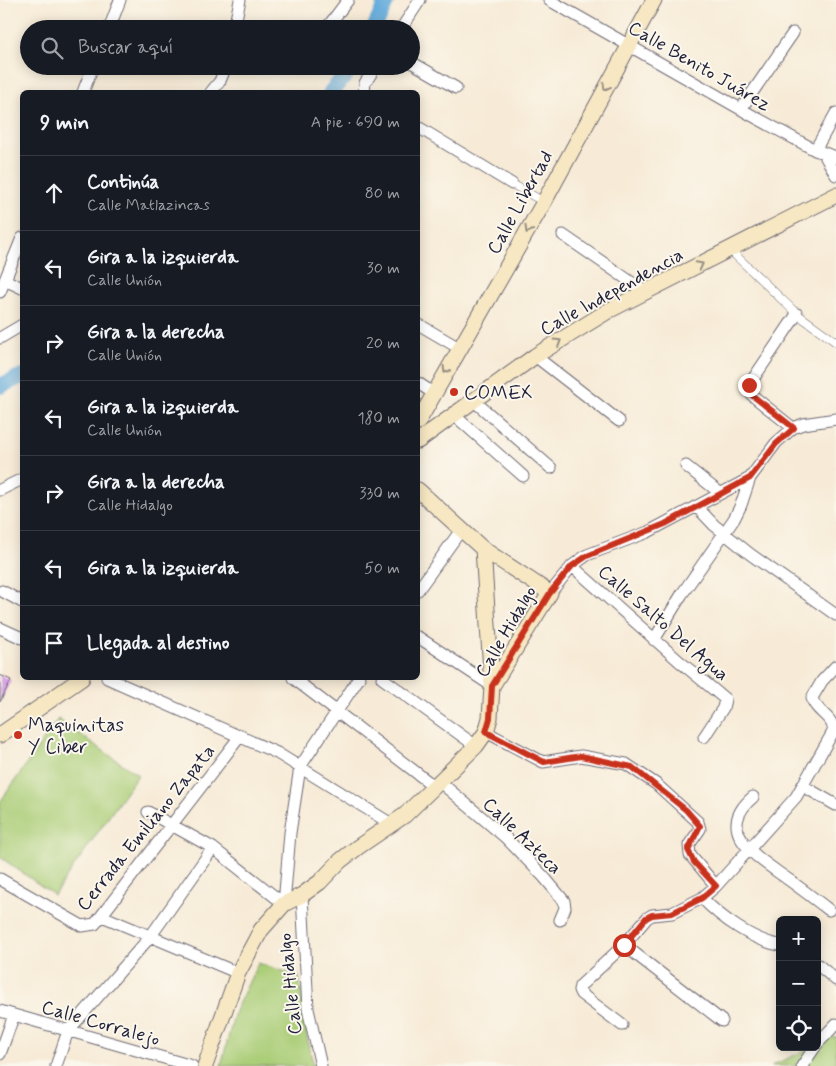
<!DOCTYPE html>
<html lang="es">
<meta charset="utf-8">
<style>
:root{--surface:#171b24;--page:#20242c;--text:#f1f3f6;--muted:#9ea1a6;--line:#363941}
body{margin:0;font-family:Mynerve,sans-serif;background:var(--page);color:var(--text)}
.controls{position:absolute;right:15px;bottom:15px;display:grid;overflow:hidden;border-radius:8px;box-shadow:0 2px 12px #0003}
.controls button{width:45px;height:45px;display:grid;place-items:center;padding:0;border:0;border-bottom:1px solid var(--line);background:var(--surface);color:var(--text);font:25px sans-serif}
.stop{position:absolute;width:15px;height:15px;margin:-11px;border:4px solid #c8321e;border-radius:50%;background:#fff}
.stop.end{background:#c8321e;border-color:#fff;box-shadow:0 1px 5px #0008}
.list{margin:0;padding:0;list-style:none}
h2{display:flex;justify-content:space-between;align-items:center;height:65px;margin:0;padding:0 20px;font-size:21px}
h2 small{font-size:16px;font-weight:400;color:var(--muted)}
.list li{display:grid;grid-template-columns:32px 1fr auto;gap:15px;align-items:center;box-sizing:border-box;height:75px;padding:0 20px;border-top:1px solid var(--line)}
.list b{display:block;font-size:19px;white-space:nowrap}
.list p{margin:0;font-size:16px;white-space:nowrap;color:var(--muted)}
.list em{font-size:16px;font-style:normal;color:var(--muted)}
.icon{flex:none;width:28px;height:28px;fill:none;stroke:currentColor;stroke-width:2;stroke-linecap:round;stroke-linejoin:round}
.map{position:relative;flex:none;width:836px;height:1066px;overflow:hidden}
.search{position:absolute;background:var(--surface);box-shadow:0 2px 12px #0003;left:20px;top:20px;width:400px;height:55px;display:flex;align-items:center;gap:12px;box-sizing:border-box;padding:0 18px;border-radius:28px;color:var(--muted);font-size:19px}
.panel{position:absolute;background:var(--surface);box-shadow:0 2px 12px #0003;left:20px;top:90px;width:400px;height:590px;border-radius:8px}
.map>svg:first-child{display:block}
.green{fill:#abce78;stroke:#66785a}
.lines{fill:none;stroke-linecap:round;stroke-linejoin:round}
.river{stroke:#64aada;stroke-width:16}
.building{fill:#d9a5e5}
.pedestrian-casing{stroke:#6d6872;stroke-width:9}
.minor-casing{stroke:#6d6872;stroke-width:13}
.secondary-casing{stroke:#6d6872;stroke-width:17}
.pedestrian{stroke:#fff;stroke-width:8}
.minor{stroke:#fff;stroke-width:11}
.secondary{stroke:#f7e8c3;stroke-width:15}
.oneway{stroke:#978f86}
.route{stroke:#c8321e;stroke-width:6}
.poi-dot{fill:#c8321e;stroke:#fbf7ec;stroke-width:2}
.labels{text-anchor:middle;stroke-width:4;stroke-linejoin:round;paint-order:stroke}
.street-label{font-size:19px;fill:#22223b;stroke:#fbf7ec}
.poi-label{font-size:19px;fill:#22223b;stroke:#fbf7ec;text-anchor:start}
</style>
<div class="map">
<svg width="836" height="1066" viewBox="0 0 836 1066">
<rect width="100%" height="100%" fill="#fbf7ec"/>
<filter id="ink" filterUnits="userSpaceOnUse"><feTurbulence type="fractalNoise" baseFrequency=".02" numOctaves="2"/><feDisplacementMap in="SourceGraphic" scale="10" xChannelSelector="R" yChannelSelector="G"/><feConvolveMatrix kernelMatrix="1 2 1 2 8 2 1 2 1" color-interpolation-filters="sRGB"/></filter>
<filter id="wash" filterUnits="userSpaceOnUse"><feTurbulence type="fractalNoise" baseFrequency=".0096" numOctaves="4" result="noise"/><feDisplacementMap in="SourceGraphic" scale="20" xChannelSelector="R" yChannelSelector="G"/><feGaussianBlur stdDeviation="1.12" result="paint"/><feColorMatrix in="noise" values="0 0 0 0 0 0 0 0 0 0 0 0 0 0 0 0 0 1.4 0 .05"/><feComposite in="paint" operator="in"/></filter>
<g filter="url(#wash)">
<rect width="100%" height="100%" fill="#f7ebd7"/>
<path class="green" d="M58 719 138 775 54 895 0 857V802Z
M258 963 299 976 308 1044 314 1066H221L235 1011Z
M836 1036V1066H771Z"/>
<g class="lines">
<path class="river" d="M374 29 387 0
M331 92 353 66
M0 386 22 376"/>
</g>
<g id="blocks">
<path class="building" d="M0 675 11 680 0 702Z"/>
</g>
</g>
<g filter="url(#ink)">
<use href="#blocks" fill-opacity="0" stroke="#6d6872" stroke-width="1"/>
<g class="lines">
<g class="pedestrian-casing">
<path id="pedestrian" d="M512 184 544 202
M729 249 797 314 836 342"/>
</g>
<g class="minor-casing">
<path id="minor" d="M549 0 753 116 815 150 836 157
M109 29 120 0
M234 29 240 0
M326 29 348 0
M401 29 420 0
M411 62 456 88
M295 67 296 66
M83 92 93 66
M211 92 220 81 226 66
M364 92 365 83 376 66
M741 109 793 33
M418 127 512 184
M815 150 836 113
M824 154 836 175
M563 235 647 293
M5 280 22 288
M0 292 22 238
M418 324 459 348
M0 338 22 325
M535 356 619 421
M418 383 433 393
M473 400 551 468
M454 415 523 476
M793 428 753 396 749 391V385L797 314
M686 466 720 493
M0 490 22 479
M696 506 714 525 750 554 836 615
M572 566 679 661 725 699 723 708 704 737
M418 590 461 530
M2 591 22 602
M550 593 572 566 587 555 648 532 750 478 776 443 793 428 803 424 836 419
M0 628 22 638
M418 637 492 686
M654 640 682 594 734 519 741 505 750 478
M107 678 277 753 393 825
M293 678 435 787
M382 678 476 746
M486 732 543 762 581 756 626 764 656 784 698 822 700 829 689 845 690 855 716 886
M440 782 505 837 544 877 564 901 565 908 560 920
M803 786 836 805
M753 797C711 833 762 860 789 880 803 890 816 900 829 910
M148 812 213 848 284 904
M0 879 82 926 95 924 241 735
M302 895 308 1009 321 1066
M702 898C720 917 753 941 780 945
M284 904 290 833 300 767 359 678
M102 916 238 973
M624 945 722 1021
M817 964 836 980
M0 1011 192 1066
M622 1025 581 994 579 990 580 986 624 945 647 918 652 915 672 913 702 898 716 886 796 797 833 732C836 718 815 712 812 698L822 681 836 666
M817 1044 836 1024
M0 1054 14 1015
M56 1066 68 1031 150 937 213 848
M802 1066 815 1047"/>
</g>
<g class="secondary-casing">
<path id="secondary" d="M418 422 544 202 654 0
M418 441 535 356 608 311 836 195
M418 490 483 549 550 593 492 686
M0 735 82 678
M205 1066 238 973 261 930 284 904 302 895 320 882 340 861 358 847 405 815 476 746 486 732 490 718 492 686 483 549"/>
</g>
<use href="#pedestrian" class="pedestrian"/>
<use href="#minor" class="minor"/>
<use href="#secondary" class="secondary"/>
</g>
<defs><path id="oneway-chevron" d="M-2-3.5L2.5 0L-2 3.5" fill="none" stroke-width="1.6" stroke-linecap="round" stroke-linejoin="round" transform="scale(1.25)"/></defs>
<g class="oneway">
<use href="#oneway-chevron" transform="translate(606 87) rotate(119)"/>
<use href="#oneway-chevron" transform="translate(528 230) rotate(120)"/>
<use href="#oneway-chevron" transform="translate(700 265) rotate(-28)"/>
<use href="#oneway-chevron" transform="translate(558 342) rotate(-32)"/>
<use href="#oneway-chevron" transform="translate(446 370) rotate(120)"/>
</g>
</g>
<g class="lines" filter="url(#ink)">
<path class="route" d="M624 945 646 918 652 915 672 913 702 898 716 886 694 862 688 850 700 826 686 810 632 767 581 756 544 762 486 732 490 718 492 686 550 593 572 566 587 556 665 524 750 478 776 444 794 428 753 396 749 391V385"/>
</g>
<g class="poi-dot">
<circle cx="454" cy="392" r="5"/>
<circle cx="18" cy="735" r="5"/>
</g>
<g class="labels">
<g class="street-label">
<text transform="translate(700 65) rotate(30)" y="7">Calle Benito Juárez</text>
<text transform="translate(519 202) rotate(-61)" y="7">Calle Libertad</text>
<text transform="translate(611 291) rotate(-29)" y="7">Calle Independencia</text>
<text transform="translate(664 622) rotate(41)" y="7">Calle Salto Del Agua</text>
<text transform="translate(505 631) rotate(-60)" y="7">Calle Hidalgo</text>
<text transform="translate(145 827) rotate(-51)" y="7">Cerrada Emiliano Zapata</text>
<text transform="translate(523 835) rotate(44)" y="7">Calle Azteca</text>
<text transform="translate(289 984) rotate(-96)" y="7">Calle Hidalgo</text>
<text transform="translate(101 1022) rotate(16)" y="7">Calle Corralejo</text>
</g>
<g class="poi-label">
<text x="464" y="399">COMEX</text>
<text x="28" y="731">Maquinitas<tspan x="28" dy="22">Y Ciber</tspan></text>
</g>
</g>
</svg>
<div class="controls">
<button>+</button>
<button>−</button>
<button><svg class="icon" aria-label="locate" viewBox="0 0 24 24"><circle cx="12" cy="12" r="6"/><path d="M12 2v4M12 18v4M2 12h4M18 12h4"/></svg></button>
</div>
<div class="stop" style="left:624px;top:945px"></div>
<div class="stop end" style="left:749px;top:385px"></div>
<div class="search"><svg class="icon" aria-label="search" viewBox="0 0 24 24"><circle cx="10" cy="10" r="6"/><path d="M15 15l6 6"/></svg>Buscar aquí</div>
<section class="panel">
<h2>9 min<small>A pie · 690 m</small></h2>
<ul class="list">
<li><svg class="icon" aria-label="ahead" viewBox="0 0 24 24"><path d="M12 20V5M6 11l6-6 6 6"/></svg><div><b>Continúa</b><p>Calle Matlazincas</p></div><em>80 m</em></li>
<li><svg class="icon" aria-label="left" viewBox="0 0 24 24"><path d="M17 20v-9H6M10 6l-5 5 5 5"/></svg><div><b>Gira a la izquierda</b><p>Calle Unión</p></div><em>30 m</em></li>
<li><svg class="icon" aria-label="right" viewBox="0 0 24 24"><path d="M7 20v-9h11M14 6l5 5-5 5"/></svg><div><b>Gira a la derecha</b><p>Calle Unión</p></div><em>20 m</em></li>
<li><svg class="icon" aria-label="left" viewBox="0 0 24 24"><path d="M17 20v-9H6M10 6l-5 5 5 5"/></svg><div><b>Gira a la izquierda</b><p>Calle Unión</p></div><em>180 m</em></li>
<li><svg class="icon" aria-label="right" viewBox="0 0 24 24"><path d="M7 20v-9h11M14 6l5 5-5 5"/></svg><div><b>Gira a la derecha</b><p>Calle Hidalgo</p></div><em>330 m</em></li>
<li><svg class="icon" aria-label="left" viewBox="0 0 24 24"><path d="M17 20v-9H6M10 6l-5 5 5 5"/></svg><div><b>Gira a la izquierda</b></div><em>50 m</em></li>
<li><svg class="icon" aria-label="arrive" viewBox="0 0 24 24"><path d="M6 21V4h12l-3 4 3 4H6"/></svg><div><b>Llegada al destino</b></div></li>
</ul>
</section>
</div>
